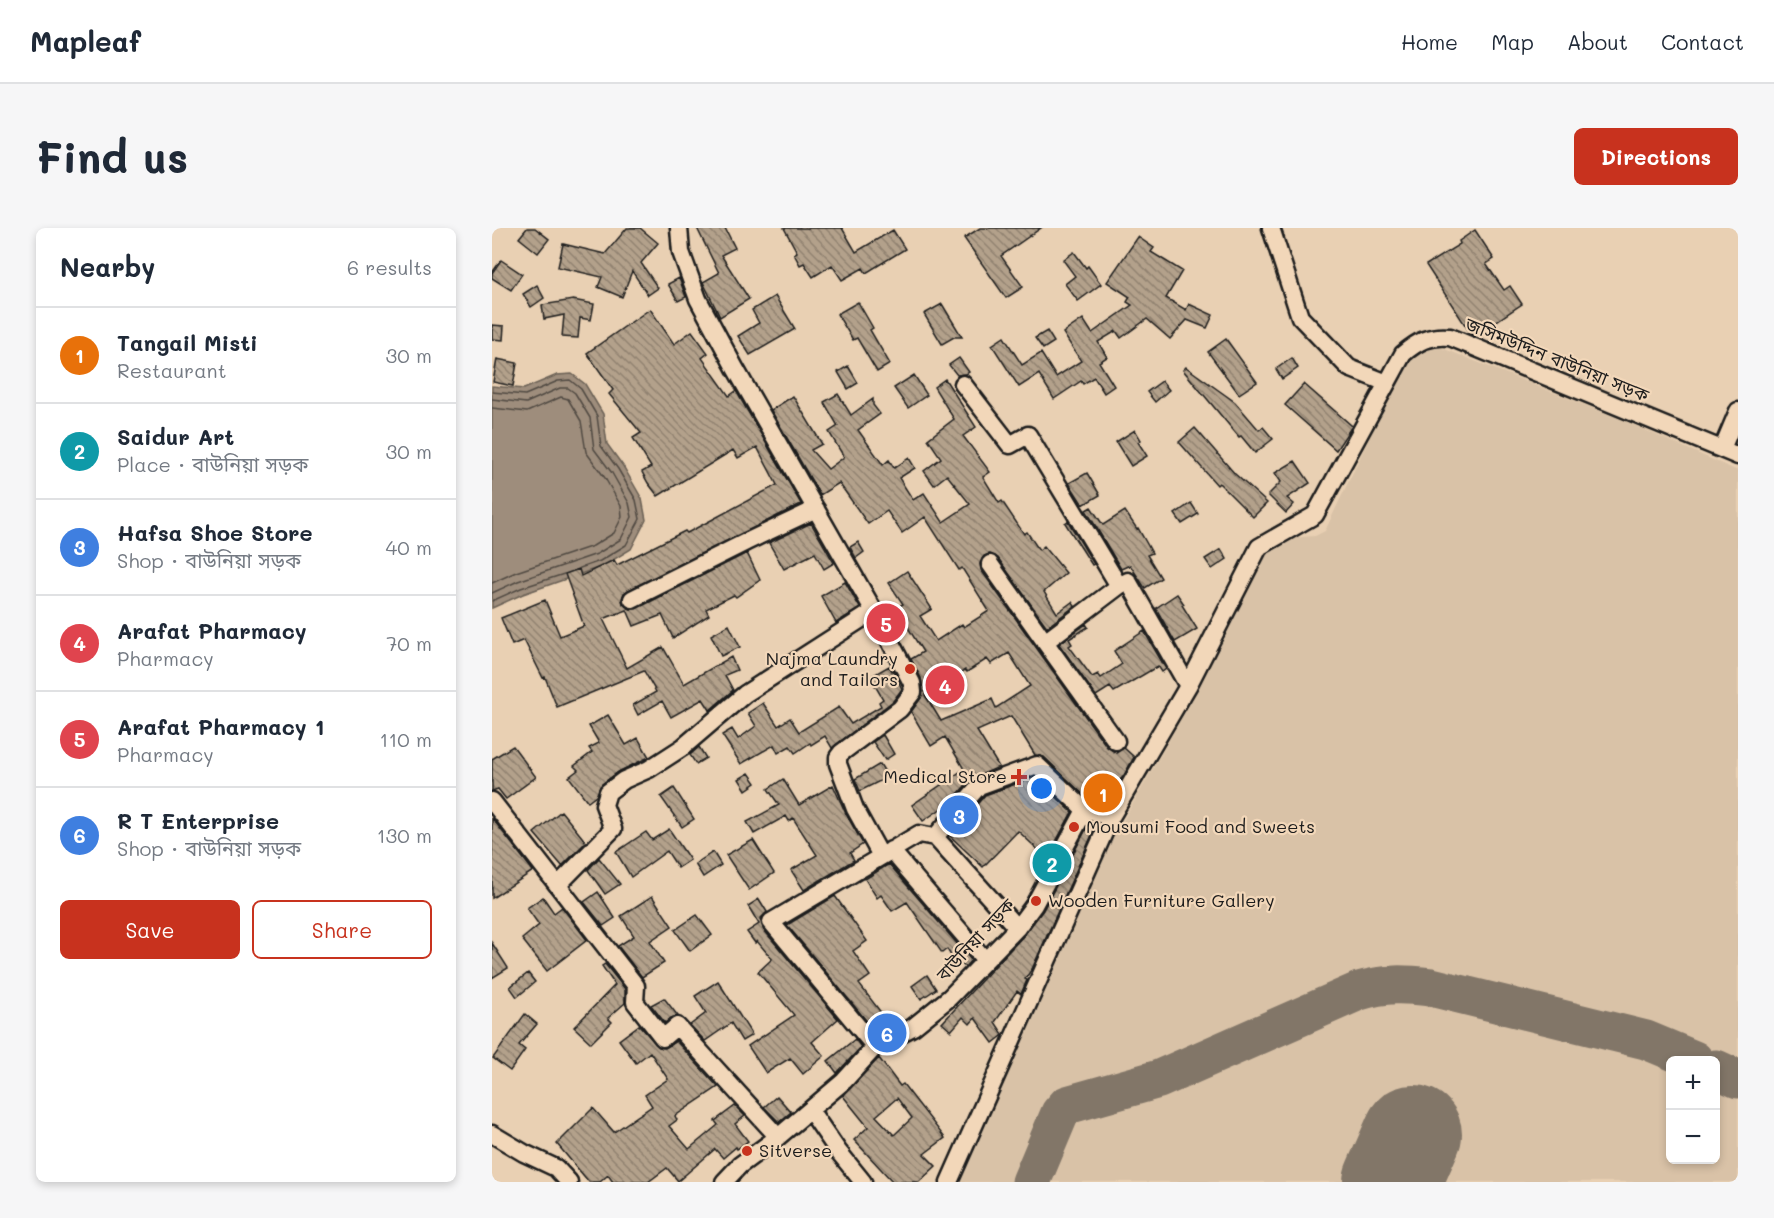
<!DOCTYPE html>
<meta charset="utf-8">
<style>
:root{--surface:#fff;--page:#f6f6f7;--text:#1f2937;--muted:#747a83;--line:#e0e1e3;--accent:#c8321e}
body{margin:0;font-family:Mali,"Noto Sans Bengali",sans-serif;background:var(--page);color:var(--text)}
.controls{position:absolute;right:18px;bottom:18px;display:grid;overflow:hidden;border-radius:9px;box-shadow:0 3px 9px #0003}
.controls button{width:54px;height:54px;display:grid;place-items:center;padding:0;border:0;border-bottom:2px solid var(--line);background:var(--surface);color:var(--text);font:30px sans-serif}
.you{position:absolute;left:550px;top:561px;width:21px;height:21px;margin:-15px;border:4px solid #fff;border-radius:50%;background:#1a73e8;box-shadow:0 0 0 9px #1a73e833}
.badge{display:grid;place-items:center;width:39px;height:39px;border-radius:50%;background:var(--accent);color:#fff;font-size:20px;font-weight:700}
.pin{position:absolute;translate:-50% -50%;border:3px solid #fff;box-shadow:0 2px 6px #0006}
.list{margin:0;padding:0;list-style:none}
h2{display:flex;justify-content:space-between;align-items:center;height:78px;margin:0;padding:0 24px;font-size:26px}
h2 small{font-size:20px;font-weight:400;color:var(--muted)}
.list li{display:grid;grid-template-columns:39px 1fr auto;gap:18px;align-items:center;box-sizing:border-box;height:96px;padding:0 24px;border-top:2px solid var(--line)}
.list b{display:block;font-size:22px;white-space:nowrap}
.list p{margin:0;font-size:20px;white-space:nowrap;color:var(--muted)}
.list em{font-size:20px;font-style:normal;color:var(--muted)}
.actions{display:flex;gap:12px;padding:18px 24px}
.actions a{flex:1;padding:14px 0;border:2px solid var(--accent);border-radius:9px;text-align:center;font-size:21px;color:var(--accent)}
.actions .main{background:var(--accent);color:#fff}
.map{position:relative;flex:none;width:1246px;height:954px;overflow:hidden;border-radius:9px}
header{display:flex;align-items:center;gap:36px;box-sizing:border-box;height:84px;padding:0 30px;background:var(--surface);border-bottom:2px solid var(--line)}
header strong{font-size:28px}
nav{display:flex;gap:33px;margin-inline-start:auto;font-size:21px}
.intro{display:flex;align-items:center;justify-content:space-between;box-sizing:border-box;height:144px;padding:0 36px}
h1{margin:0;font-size:42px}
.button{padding:15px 27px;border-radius:9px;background:var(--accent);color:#fff;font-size:21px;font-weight:700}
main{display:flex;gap:36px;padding:0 36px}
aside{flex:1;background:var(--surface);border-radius:9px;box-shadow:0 3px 9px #0003}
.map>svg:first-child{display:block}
.built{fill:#d9c2a7;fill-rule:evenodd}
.water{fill:#9e8d7b;stroke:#6a6055;stroke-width:1.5}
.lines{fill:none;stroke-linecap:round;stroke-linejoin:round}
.shore{stroke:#504942;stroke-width:1.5}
.taxiway{stroke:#827668;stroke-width:39}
.runway{stroke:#827668;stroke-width:98}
.building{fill:url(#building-back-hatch);stroke:#1c1c1c;stroke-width:1.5;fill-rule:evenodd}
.minor-casing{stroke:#1c1c1c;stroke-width:21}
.minor{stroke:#f2d7b9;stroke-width:16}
.poi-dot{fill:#c8321e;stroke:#f2d7b9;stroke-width:2}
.labels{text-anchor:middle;stroke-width:4.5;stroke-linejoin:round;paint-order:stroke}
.street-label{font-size:18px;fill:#1c1c1c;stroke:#f2d7b9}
.poi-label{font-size:18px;fill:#1c1c1c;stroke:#f2d7b9;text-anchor:start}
</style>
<header>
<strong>Mapleaf</strong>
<nav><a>Home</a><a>Map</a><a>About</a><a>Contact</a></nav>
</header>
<div class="intro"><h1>Find us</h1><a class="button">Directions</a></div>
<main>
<aside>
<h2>Nearby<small>6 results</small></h2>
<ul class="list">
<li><span class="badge" style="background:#e8710a">1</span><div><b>Tangail Misti</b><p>Restaurant</p></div><em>30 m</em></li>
<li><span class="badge" style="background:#0f9aa8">2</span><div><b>Saidur Art</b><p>Place · বাউনিয়া সড়ক</p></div><em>30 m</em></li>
<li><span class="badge" style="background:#3f7fe0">3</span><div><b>Hafsa Shoe Store</b><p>Shop · বাউনিয়া সড়ক</p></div><em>40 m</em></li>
<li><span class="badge" style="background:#e0444e">4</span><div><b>Arafat Pharmacy</b><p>Pharmacy</p></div><em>70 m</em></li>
<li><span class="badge" style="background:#e0444e">5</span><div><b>Arafat Pharmacy 1</b><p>Pharmacy</p></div><em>110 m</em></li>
<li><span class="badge" style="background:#3f7fe0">6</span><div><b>R T Enterprise</b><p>Shop · বাউনিয়া সড়ক</p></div><em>130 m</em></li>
</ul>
<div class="actions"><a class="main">Save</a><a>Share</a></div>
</aside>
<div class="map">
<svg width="1246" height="954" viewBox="0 0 1246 954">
<defs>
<pattern id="building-back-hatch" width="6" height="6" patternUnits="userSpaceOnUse" patternTransform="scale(1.5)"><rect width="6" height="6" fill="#b3a18b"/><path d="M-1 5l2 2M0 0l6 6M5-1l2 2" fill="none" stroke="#918271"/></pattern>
</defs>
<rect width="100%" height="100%" fill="#e9d0b3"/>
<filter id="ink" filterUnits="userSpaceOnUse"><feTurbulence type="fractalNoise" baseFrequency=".0167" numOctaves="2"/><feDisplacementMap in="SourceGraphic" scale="12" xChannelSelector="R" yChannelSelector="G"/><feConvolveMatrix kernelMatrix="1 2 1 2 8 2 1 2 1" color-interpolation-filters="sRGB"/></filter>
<g filter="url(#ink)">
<path class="built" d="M937 119 950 120 1128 191 1246 243V954H463L620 590 629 596 663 537 701 470 766 332 770 326 796 310 823 308 833 303 901 160 918 132 927 123ZM1178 832H1224V932H1178Z"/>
<path class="water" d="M80 146 93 156 111 186 115 216 131 238 150 271 154 292 139 321 111 338 31 366 0 380V158L32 161 65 147Z"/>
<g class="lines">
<path class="shore" d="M0 164 33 167 66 153 78 152 89 161 105 188 109 218 126 241 144 272 148 291 134 317 108 333 88 340
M0 171 34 175 68 160H76L83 165 98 190 102 221 120 245 137 275 140 289 129 311 105 326 26 353 0 365
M0 180 35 184 69 169 76 171 89 193 94 224 113 250 129 278 130 289 122 305 101 318 24 344 0 355
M0 373 29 360 72 346"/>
<path class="taxiway" d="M1224 841 1246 851
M539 954 568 885 575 877 667 851 867 763C894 755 912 756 939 759L1154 812 1202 832"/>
<path class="runway" d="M900 954 921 906"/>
</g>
<path class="building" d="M35 0H43L57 11 46 25 27 10Z
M135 0H148L166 15 149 35 166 60 156 67 140 43 130 69 106 59 110 49 66 39 71 16 113 26Z
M205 0H233L243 20 229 27 257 71 228 89 211 54 227 45Z
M292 0H350L364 24 401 2 413 21 374 45 371 40 350 52 340 37 321 49 312 35 308 37 302 26 305 24Z
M488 0H549L509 28 531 59 514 70 472 10Z
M983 2 1002 31 994 36 1012 62 1018 58 1030 76 982 108 979 106 934 37 968 16 967 13Z
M646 9 662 20 659 24 690 43 674 70 694 82 697 76 721 87 715 100 695 92 678 111 655 91 629 110 624 103 606 114 615 129 607 134 622 158 612 165 602 149 591 156 589 153 562 171 547 146 527 159 500 117 512 109 530 137 549 125 564 149 589 133 571 105 591 91 600 105 640 77 635 74 638 69 615 54Z
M582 24 594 40 596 38 609 56 586 73 573 56 583 48 571 32Z
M9 32 30 46 19 62 0 50V45Z
M187 50 194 69 186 73 176 56Z
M45 57 52 70 39 79 31 66Z
M283 68 303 101 258 127 246 108 267 95 260 82Z
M81 72 102 76 99 92 88 90 86 110 70 109 72 87 52 91 50 77Z
M366 74 381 100 378 102 398 136 385 144 365 110 361 112 345 86Z
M450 76 470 109H462L450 116 432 86Z
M158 81 182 116 200 103 216 125 210 130 237 168 244 163 309 276 132 365 130 371 131 376 139 381H144L255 325 268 352 244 369 242 367 214 381 217 387 181 410 170 387 142 398 135 382 111 391 135 440 171 419 192 456 239 429 245 442 233 447 241 462 218 482 211 471 179 489 170 473 146 487 141 477 164 464 152 443 65 479 53 449 51 450 32 412 20 417 9 390 53 372 68 408 92 398 73 346 87 341 89 348 122 332 125 337 193 303 195 305 285 257 265 219 246 230 241 222 166 268 156 255 150 244 159 239 141 210 149 205 117 166 121 162 95 125Z
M0 97 12 98 11 112 0 111Z
M555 103 562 114 551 121 543 110Z
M734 111 765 154 747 166 716 124Z
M467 130 477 144 474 146 465 147 457 137Z
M800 130 806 140 790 151 784 141Z
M5 131 25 135 21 158 1 154Z
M356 138 366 155 356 161 346 144Z
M694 139 743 174 767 202 771 199 781 211 763 225 749 208 747 209 691 142Z
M422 147 435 167 416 180 402 160Z
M453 151 484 199 471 208 498 244 491 249 507 275 510 273 532 306 535 304 547 322 552 318 574 345 552 364 565 385 580 374 583 378 555 399 506 330 498 326 492 328 488 336 489 342 615 519 624 525 632 520 642 529 631 549 604 574 598 573 552 529 543 527 519 488 485 503 507 539 479 551 459 574 431 593 420 577 472 541 453 509 439 518 419 484 429 470 431 463 429 450 419 431 431 424 404 380 411 376 397 355 415 343 440 381 428 388 444 413 470 396 472 399 497 383 470 340 467 342 433 289 410 305 395 283 376 296 347 255 328 267 279 182 301 168 330 216 319 222 336 241 352 229 337 204 346 198 332 174 346 166 359 187 381 171V177L388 186 366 202 391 237 397 232 402 240 417 230 423 240 407 250 421 272 432 265 451 294 478 276 455 247 442 257 432 243 449 230 436 211 462 191 442 159ZM517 425 538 458 504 480 500 471 449 493 433 467 473 442 475 444 495 431 499 436Z
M670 153 677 162 663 174 655 164Z
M812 156 860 198 844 222 793 177Z
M703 200 743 246 775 275 761 289 727 255 725 257 687 214Z
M643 202 649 212 646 214 655 228 639 238 624 214Z
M803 233 818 255 795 270 802 276 794 285 776 267 789 254 783 245Z
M595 245 608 267 591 277 577 255Z
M699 275 706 286 690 296 683 286Z
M599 279 611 297 633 283 645 301 646 300 660 325 655 327 669 350 653 360 638 337 629 341 594 282Z
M576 293 602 336 600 337 573 295Z
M319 295 342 335 332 341 323 325 292 341 277 315Z
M366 314 372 324 364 330 358 319Z
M729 321 735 331 720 341 713 331Z
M353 354 368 380 344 395 329 368Z
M685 366 692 376 690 377 705 401 683 414 664 380Z
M594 396 596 399 577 411 580 416 577 418 600 449 606 446 609 450 630 436 622 423 652 403 674 441 670 444 666 438 622 464 618 459 604 468 567 416Z
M237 397 248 419 229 428 219 407Z
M397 438 400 443 401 442 410 461 401 473 340 520 333 508 319 517 318 515 303 525 298 518 286 525 282 517 249 536 230 507 240 501 246 511 264 498 256 485 271 475 286 498 298 490 307 504 347 479 359 496 389 478 387 474 391 471 378 449Z
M116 487 134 517 146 510 157 529 128 543 110 556 104 568 96 574 77 549 86 542 82 538 100 524 97 520 107 515 97 498Z
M391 507 402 526 393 532 381 514Z
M21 518 44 549 14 571 6 561 0 563V531Z
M207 519 214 530 204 536 198 527Z
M388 536 396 549 368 563 363 551Z
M257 545 264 555 254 562 247 551Z
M543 549 580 584 555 630 526 603 491 639 458 608 493 567Z
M291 551 307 577 341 557 354 586 371 616 358 625 362 632 312 662 299 642 325 627 301 590 297 593 294 588 262 606 255 594 287 577 276 561Z
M182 560 202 591 190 599 169 569Z
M69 583 94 614 70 638 42 605Z
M0 590 41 643 0 670Z
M598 594 604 598 540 741 533 751 535 752 529 766 525 763 503 794 511 806 510 808 501 815 483 790 478 796 471 789 459 803 450 795 533 706 551 682Z
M177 601 198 632 186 640 175 623 139 649 124 624 154 604 160 612Z
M261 612 282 645 257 662 234 627Z
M221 624 229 637 211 649 203 636Z
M107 630 128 656 113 666 96 642Z
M397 636 479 732 473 739 467 734 464 736 455 721 450 725 415 674 400 683 389 667 385 670 373 651Z
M106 664 123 690 111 698 92 674Z
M160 668 180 698 158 713 172 735 150 749 126 718 142 708 129 688Z
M343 668 375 713 361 723 378 748 367 756 391 787 378 797 295 697Z
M51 669 62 685 70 679 95 712 55 743 30 711 47 697 35 680Z
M267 671 275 684 269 690 271 701 346 791 320 814 332 828 311 846 298 830 274 845 256 818 302 787 266 744 280 731 265 713 263 715 255 704 267 696 256 678Z
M205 687 220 707 198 723 183 702Z
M0 715 16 740 0 750Z
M113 736 133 761V775L116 790 120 794 99 815 82 799 123 757 110 738Z
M36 745 43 754 25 769 18 759Z
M435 747 444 761 429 771 420 758Z
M226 753 260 807 250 813 239 795 213 813 198 797 214 785 203 768Z
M172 770 186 788 179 790 173 795 159 777Z
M33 786 45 796 27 817 33 822 18 843 1 830Z
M147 797 167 819 173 820 184 813 226 859 183 888 185 892 177 898 197 921 226 897 223 893 243 878 253 888 243 896 256 913 245 921 244 919 231 930 223 921 186 953 175 940 156 954H121L116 947 108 954H97L65 916 101 880 122 904 160 878 153 867 176 851 158 824 144 835 127 812Z
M363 811 369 819 345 845 336 833Z
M387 830 408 858 411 856 453 910 432 926 444 938 427 954H401L362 912 376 899 351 868ZM405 870 420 890 402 907 384 888Z
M285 868 299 884 287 894 272 879Z"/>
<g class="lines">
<g class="minor-casing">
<path id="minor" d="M187 0 189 24 206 71 243 140 382 383 420 455 421 464 408 481 349 525 346 529V536L363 581 389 628
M779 0 808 89 857 140 895 155
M471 156 518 217 536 207 627 358 636 353 696 458
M1230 221 1246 183
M498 336 553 414
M140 371 254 314 324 281
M624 513 553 414 627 358
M0 573 144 758 143 774 171 810 185 798 286 909
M443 609 487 558 545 537 593 582
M399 622 493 732
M66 657 121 601 112 577 116 564 132 552 157 541 191 519 253 466 382 383
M383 819 279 694 427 606 443 609 525 700
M318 882 346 923 371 954
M0 906 32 925 64 940 77 954
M232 954 248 937 286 909 352 853 383 819 421 799 457 770 525 700 542 677 593 582 619 589 696 458 767 319 823 287 911 126C926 113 938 107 958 109L1246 228
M457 954 619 589"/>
</g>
<use href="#minor" class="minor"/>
</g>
</g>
<g class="poi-dot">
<circle cx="418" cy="441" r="6"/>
<path d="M524 540h6v6h6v6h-6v6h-6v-6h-6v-6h6z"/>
<circle cx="582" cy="599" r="6"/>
<circle cx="544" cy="673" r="6"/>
<circle cx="255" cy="923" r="6"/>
</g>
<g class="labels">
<g class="street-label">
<text transform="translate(1065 132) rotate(22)" y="6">জসিমউদ্দিন বাউনিয়া সড়ক</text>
<text transform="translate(484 712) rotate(-47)" y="6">বাউনিয়া সড়ক</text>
</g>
<g class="poi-label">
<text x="406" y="437" text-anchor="end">Najma Laundry<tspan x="406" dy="21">and Tailors</tspan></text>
<text x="515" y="555" text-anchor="end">Medical Store</text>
<text x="594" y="605">Mousumi Food and Sweets</text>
<text x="556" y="679">Wooden Furniture Gallery</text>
<text x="267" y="929">Sitverse</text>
</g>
</g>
</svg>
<div class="controls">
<button>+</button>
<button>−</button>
</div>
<div class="you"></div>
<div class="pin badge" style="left:611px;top:565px;background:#e8710a">1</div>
<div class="pin badge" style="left:560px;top:635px;background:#0f9aa8">2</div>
<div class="pin badge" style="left:467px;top:587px;background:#3f7fe0">3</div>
<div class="pin badge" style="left:453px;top:457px;background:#e0444e">4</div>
<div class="pin badge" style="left:394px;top:395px;background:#e0444e">5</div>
<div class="pin badge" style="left:395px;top:805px;background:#3f7fe0">6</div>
</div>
</main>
